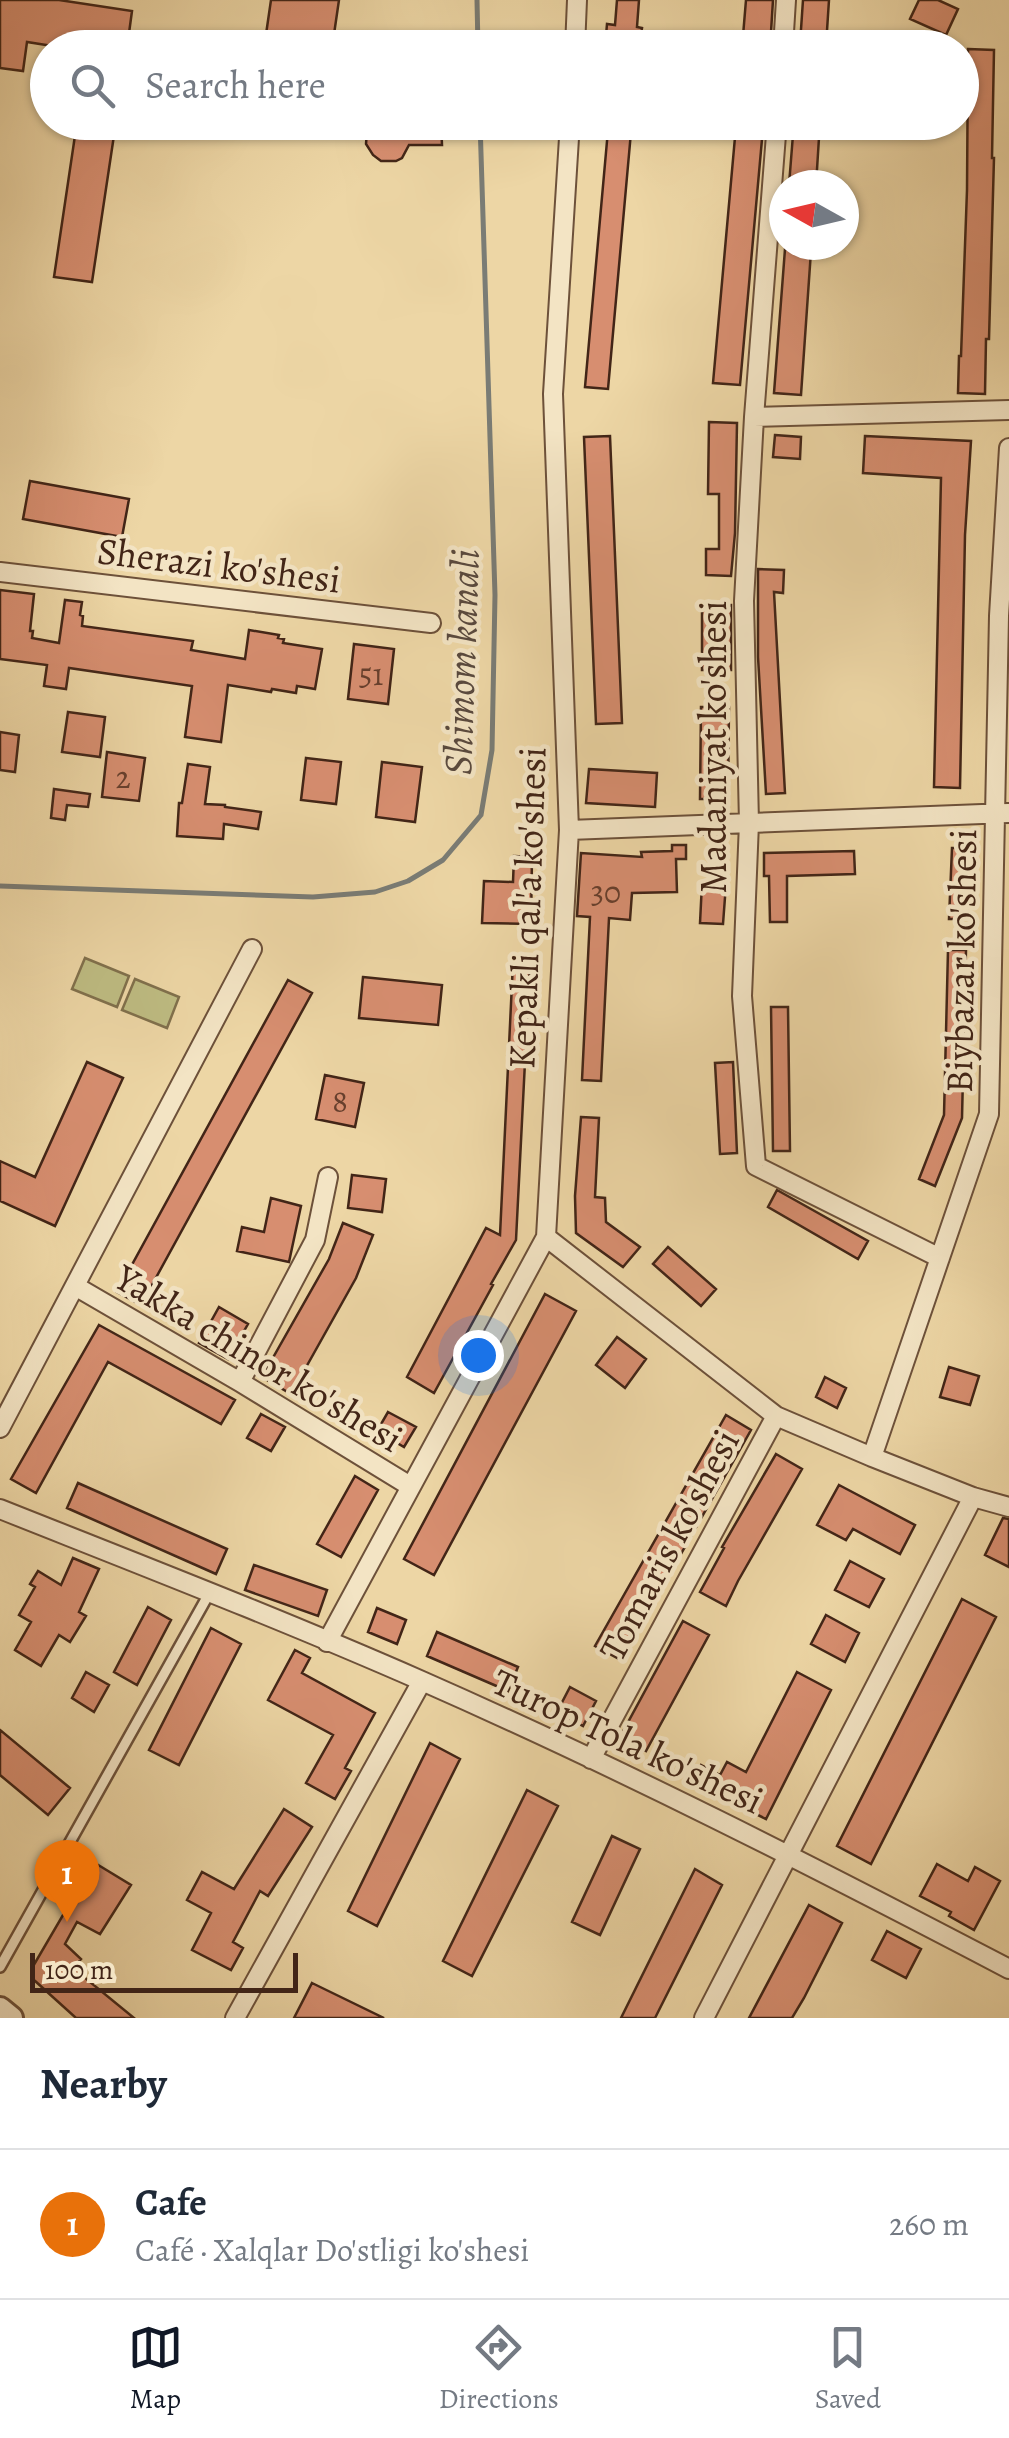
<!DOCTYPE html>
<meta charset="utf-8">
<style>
:root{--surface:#fff;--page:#f6f6f7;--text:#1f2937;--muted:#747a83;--line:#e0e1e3;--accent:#111827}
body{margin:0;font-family:Alegreya,serif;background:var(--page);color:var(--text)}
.compass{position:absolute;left:769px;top:170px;width:90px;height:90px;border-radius:50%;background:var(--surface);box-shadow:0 2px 8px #0004;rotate:278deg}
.scale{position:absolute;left:30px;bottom:25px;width:268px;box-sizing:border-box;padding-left:10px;border:5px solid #422517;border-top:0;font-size:28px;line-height:35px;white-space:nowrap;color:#422517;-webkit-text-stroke:8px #f3e4c4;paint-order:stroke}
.you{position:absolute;left:478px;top:1355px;width:35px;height:35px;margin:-25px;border:8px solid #fff;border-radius:50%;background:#1a73e8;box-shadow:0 0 0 15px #1a73e833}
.badge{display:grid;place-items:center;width:65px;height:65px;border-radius:50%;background:var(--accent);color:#fff;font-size:32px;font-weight:700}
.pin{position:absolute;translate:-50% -82px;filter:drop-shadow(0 2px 5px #0008)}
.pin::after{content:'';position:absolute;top:52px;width:35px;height:30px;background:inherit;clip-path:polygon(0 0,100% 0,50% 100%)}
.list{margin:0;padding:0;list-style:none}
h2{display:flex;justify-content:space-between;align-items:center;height:130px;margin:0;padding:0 40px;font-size:42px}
h2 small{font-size:32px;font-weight:400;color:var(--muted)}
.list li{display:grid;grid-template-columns:65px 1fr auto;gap:30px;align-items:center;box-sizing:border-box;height:150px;padding:0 40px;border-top:2px solid var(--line)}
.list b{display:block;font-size:38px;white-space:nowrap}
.list p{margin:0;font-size:32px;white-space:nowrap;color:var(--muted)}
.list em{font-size:32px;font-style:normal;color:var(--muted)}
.icon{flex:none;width:55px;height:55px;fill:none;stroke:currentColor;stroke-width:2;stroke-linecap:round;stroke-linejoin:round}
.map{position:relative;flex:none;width:1009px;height:2018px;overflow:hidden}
.search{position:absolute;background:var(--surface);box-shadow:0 2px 8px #0004;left:30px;right:30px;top:30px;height:110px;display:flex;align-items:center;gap:25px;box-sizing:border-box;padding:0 35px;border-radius:55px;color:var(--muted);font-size:38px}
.sheet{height:280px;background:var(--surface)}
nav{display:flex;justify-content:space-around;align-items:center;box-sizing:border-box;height:140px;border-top:2px solid var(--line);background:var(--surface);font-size:28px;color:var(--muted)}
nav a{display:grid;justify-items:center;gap:5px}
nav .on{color:var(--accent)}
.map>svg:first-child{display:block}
.green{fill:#bebc82;stroke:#80704c;stroke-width:2.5}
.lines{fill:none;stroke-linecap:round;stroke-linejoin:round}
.stream{stroke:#7a7c75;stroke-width:5}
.building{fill:#d78e70;stroke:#422517;stroke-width:2.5}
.service-casing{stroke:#6d513a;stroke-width:14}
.minor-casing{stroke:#6d513a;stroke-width:22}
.tertiary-casing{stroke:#6d513a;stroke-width:28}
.service{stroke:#f3e4c4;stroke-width:9}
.minor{stroke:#f3e4c4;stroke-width:18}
.tertiary{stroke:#f3e4c4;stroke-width:22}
.labels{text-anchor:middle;stroke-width:9;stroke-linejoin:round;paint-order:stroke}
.number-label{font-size:32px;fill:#673f2d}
.street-label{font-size:38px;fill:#422517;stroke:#f3e4c4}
.water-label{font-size:40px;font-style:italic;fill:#59493e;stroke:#f3e4c4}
</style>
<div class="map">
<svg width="1009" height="2018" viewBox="0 0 1009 2018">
<rect width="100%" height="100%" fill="#edd6a5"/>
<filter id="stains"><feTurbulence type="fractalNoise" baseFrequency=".002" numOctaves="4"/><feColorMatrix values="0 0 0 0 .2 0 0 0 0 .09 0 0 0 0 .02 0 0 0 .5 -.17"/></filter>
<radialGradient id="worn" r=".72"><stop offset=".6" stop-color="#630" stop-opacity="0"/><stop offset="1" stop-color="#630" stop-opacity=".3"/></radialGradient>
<path class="green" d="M85 958 129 976 117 1007 72 989Z
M135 979 179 997 167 1028 122 1010Z"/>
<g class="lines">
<path class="stream" d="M477 0 478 48
M0 886 313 897 375 892 408 881 443 860 481 815 492 750 495 595 480 122"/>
</g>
<path class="building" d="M0 0H59L132 11 127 48H65L27 42 23 71 0 68Z
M271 0H339L332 48H264Z
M617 0H639L637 27 642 28 639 48H605L607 24 615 25Z
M746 0H773L770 48H742Z
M803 0H829L826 46 800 44Z
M919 0H938L958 9 946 35 910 19Z
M968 49 994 50 992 158H994L989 339H986L985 394 958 393 959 356H961L967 190Z
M77 122H116L92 282 54 277Z
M372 122H441L442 145H409L402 158 396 161H381L373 155 366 144 367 131Z
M794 122H820L816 185H789Z
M736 126 763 128 740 385 713 383Z
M608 130 631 132 608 389 585 387Z
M785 249 811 251 801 395 774 393Z
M709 422 737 423 735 533 731 576 706 575V549H719V494H708Z
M775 435 801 437 800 459 773 457Z
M610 436 622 723 596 724 584 437Z
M865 436 971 441 965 535 960 788 934 787 941 478 863 473Z
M30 481 129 499 122 537 23 519Z
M758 569 784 570 783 593 774 592 785 793 766 794 758 657Z
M0 590 34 594 30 631H33L32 638 59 643 65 600 82 602 80 615 83 616 82 626 193 641 191 650 245 659 249 630 279 635 278 638 284 639 283 643 322 649 315 689 297 686 296 693 272 689 271 692 228 685 221 742 185 737 192 686 69 668 66 689 44 686 47 665 0 659Z
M731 605V670H702V606Z
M354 644 394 649 388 704 348 699Z
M701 707H729L728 799H700Z
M68 712 105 717 100 757 62 752Z
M0 732 19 735 15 772 0 770Z
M107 752 145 758 139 801 102 797Z
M306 758 341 762 336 804 301 800Z
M382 762 422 767 415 822 376 817Z
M188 764 210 767 205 804 225 805V807L261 812 258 829 224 824 223 839 177 836 179 803H182Z
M589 769 657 773 655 807 586 803Z
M54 789 90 794 88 807 67 805 65 820 51 818Z
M672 845H686V859H676L677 892 632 893 630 920 609 918 601 1081 582 1080 590 917 577 916 581 853 642 857 641 852 672 851Z
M952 848H970L967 919H949Z
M854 851 855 874 787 876V922H770L769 876H764V853Z
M514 856 532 857 531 924 482 923 484 881 513 882Z
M702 883 726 884 723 924 700 923Z
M948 950H966L962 1118 935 1186 919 1179 944 1115Z
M513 962 530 963 516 1240 491 1284 493 1285 434 1393 407 1377 486 1228 500 1235Z
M363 977 442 985 438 1025 359 1018Z
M288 980 312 993 141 1305 117 1292Z
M771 1007H788L790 1151H773Z
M87 1062 123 1078 55 1226 0 1201V1161L35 1177Z
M733 1062 737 1153 720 1154 715 1063Z
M325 1075 364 1083 355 1127 316 1119Z
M581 1117 599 1118 595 1197 605 1198 606 1222 640 1247 623 1267 576 1233 575 1196Z
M352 1175 386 1179 382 1212 348 1208Z
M777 1190 868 1241 858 1259 768 1207Z
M271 1198 301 1206 289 1262 237 1251 242 1227 264 1232Z
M343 1223 373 1235 356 1278 291 1394 262 1377 329 1259Z
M668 1247 716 1289 701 1306 653 1264Z
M545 1294 576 1311 434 1575 404 1559Z
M219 1307 248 1324 228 1359 199 1343Z
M99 1325 235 1400 221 1424 108 1362 36 1493 11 1479Z
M617 1337 646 1359 625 1388 596 1365Z
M949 1367 979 1376 970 1405 940 1397Z
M825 1377 846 1388 837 1408 816 1397Z
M388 1412 416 1427 404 1447 377 1431Z
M261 1414 285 1427 271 1451 247 1438Z
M726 1415 751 1430 621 1660 595 1646Z
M776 1454 802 1469 738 1581 726 1606 700 1592 724 1548 722 1547Z
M355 1476 378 1490 341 1557 317 1544Z
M78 1483 227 1549 216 1574 67 1508Z
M839 1485 915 1525 900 1554 853 1529 846 1540 817 1525Z
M1003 1518 1009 1519V1567L985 1555Z
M73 1558 99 1569 79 1612 86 1616 70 1642 59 1635 41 1666 15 1650 31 1622 19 1615 35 1587 30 1584 38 1571 61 1585Z
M850 1561 884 1579 869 1607 835 1590Z
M254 1565 327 1590 318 1616 245 1590Z
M962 1599 996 1617 871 1864 837 1846Z
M148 1607 171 1620 137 1685 114 1672Z
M377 1608 406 1620 397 1644 368 1632Z
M826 1615 859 1633 845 1662 811 1644Z
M683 1621 709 1635 646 1751 620 1737Z
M211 1628 241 1644 179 1765 149 1750Z
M437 1632 518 1667 508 1691 427 1656Z
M295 1650 310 1658 302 1673 375 1713 345 1768 351 1771 335 1799 306 1783 333 1735 268 1700Z
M86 1672 109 1685 94 1712 72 1698Z
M797 1672 831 1690 766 1819 693 1783 701 1765 720 1775 727 1762 746 1772Z
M570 1687 596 1701 583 1726 557 1712Z
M0 1730 70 1788 48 1815 0 1775Z
M430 1743 460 1759 377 1926 348 1911Z
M527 1790 558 1806 472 1976 443 1961Z
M284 1809 312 1827 268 1896 260 1891 233 1942 243 1948 231 1970 192 1950 211 1913 187 1900 202 1872 234 1889Z
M612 1836 640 1849 600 1935 572 1922Z
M90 1860 131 1885 100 1934 77 1922 65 1944 81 1959 75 1966 80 1971 79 1973 134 2018H76L34 1980 32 1968 73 1898 69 1896Z
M937 1864 968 1881 975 1867 1000 1881 974 1930 949 1916 951 1912 920 1896Z
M695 1869 722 1885 655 2018H621Z
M809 1905 842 1923 804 1998 792 2018H749Z
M887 1931 921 1949 906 1978 872 1960Z
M312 1983 384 2018H294Z"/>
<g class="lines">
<g class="service-casing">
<path id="service" d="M0 1967 210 1592"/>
</g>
<g class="minor-casing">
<path id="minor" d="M575 48 577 0
M783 48 786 0
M777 122 754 417 744 601 749 823 742 996 756 1166 940 1258
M754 417 1009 410
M0 572 431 623
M569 830 1008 813
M546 1237 776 1416 872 1457 973 1497 1009 1507
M75 1286 240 1382 410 1486
M240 1382 315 1240 328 1177
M0 1428 252 949
M872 1457 989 1114 999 616 1009 448
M0 1509C141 1565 283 1620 422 1681 622 1769 816 1868 1009 1969
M327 1642 546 1237 569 830 553 394 570 122
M591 1759 776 1416
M235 2018 422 1681
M704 2018 973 1497"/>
</g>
<g class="tertiary-casing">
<path id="tertiary" d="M0 2009 11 2018"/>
</g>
<use href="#service" class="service"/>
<use href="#minor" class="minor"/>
<use href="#tertiary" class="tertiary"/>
</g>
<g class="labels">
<g class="number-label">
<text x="371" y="685">51</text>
<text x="123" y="788">2</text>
<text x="606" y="903">30</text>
<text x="340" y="1112">8</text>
</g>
<g class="street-label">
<text transform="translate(219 565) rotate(7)" y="13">Sherazi ko'shesi</text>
<text transform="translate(713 747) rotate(-90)" y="13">Madaniyat ko'shesi</text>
<text transform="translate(527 908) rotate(-88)" y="13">Kepakli qal'a ko'shesi</text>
<text transform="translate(961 961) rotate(-89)" y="13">Biybazar ko'shesi</text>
<text transform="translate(259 1358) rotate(31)" y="13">Yakka chinor ko'shesi</text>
<text transform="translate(669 1545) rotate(-62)" y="13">Tomaris ko'shesi</text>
<text transform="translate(628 1741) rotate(25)" y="13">Turop Tola ko'shesi</text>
</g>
<g class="water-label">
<text transform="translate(461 662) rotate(-88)" y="14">Shimom kanali</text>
</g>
</g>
<rect width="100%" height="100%" filter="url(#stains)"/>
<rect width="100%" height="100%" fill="url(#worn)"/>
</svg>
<svg class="compass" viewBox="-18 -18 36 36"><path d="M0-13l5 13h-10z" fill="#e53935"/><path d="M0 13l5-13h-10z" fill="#747a83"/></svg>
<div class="scale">100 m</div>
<div class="you"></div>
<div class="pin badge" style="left:67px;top:1922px;background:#e8710a">1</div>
<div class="search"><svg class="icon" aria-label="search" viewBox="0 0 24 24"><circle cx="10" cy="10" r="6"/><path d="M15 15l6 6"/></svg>Search here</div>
</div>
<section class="sheet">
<h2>Nearby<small></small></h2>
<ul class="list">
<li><span class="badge" style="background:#e8710a">1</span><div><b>Cafe</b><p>Café · Xalqlar Do'stligi ko'shesi</p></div><em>260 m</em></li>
</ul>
</section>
<nav>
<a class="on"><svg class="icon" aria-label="map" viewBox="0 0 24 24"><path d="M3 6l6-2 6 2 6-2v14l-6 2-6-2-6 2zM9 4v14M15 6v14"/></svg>Map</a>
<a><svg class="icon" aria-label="directions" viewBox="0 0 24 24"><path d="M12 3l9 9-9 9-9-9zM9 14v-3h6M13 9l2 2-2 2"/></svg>Directions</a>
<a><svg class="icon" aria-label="saved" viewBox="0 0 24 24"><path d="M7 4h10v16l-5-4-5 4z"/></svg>Saved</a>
</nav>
